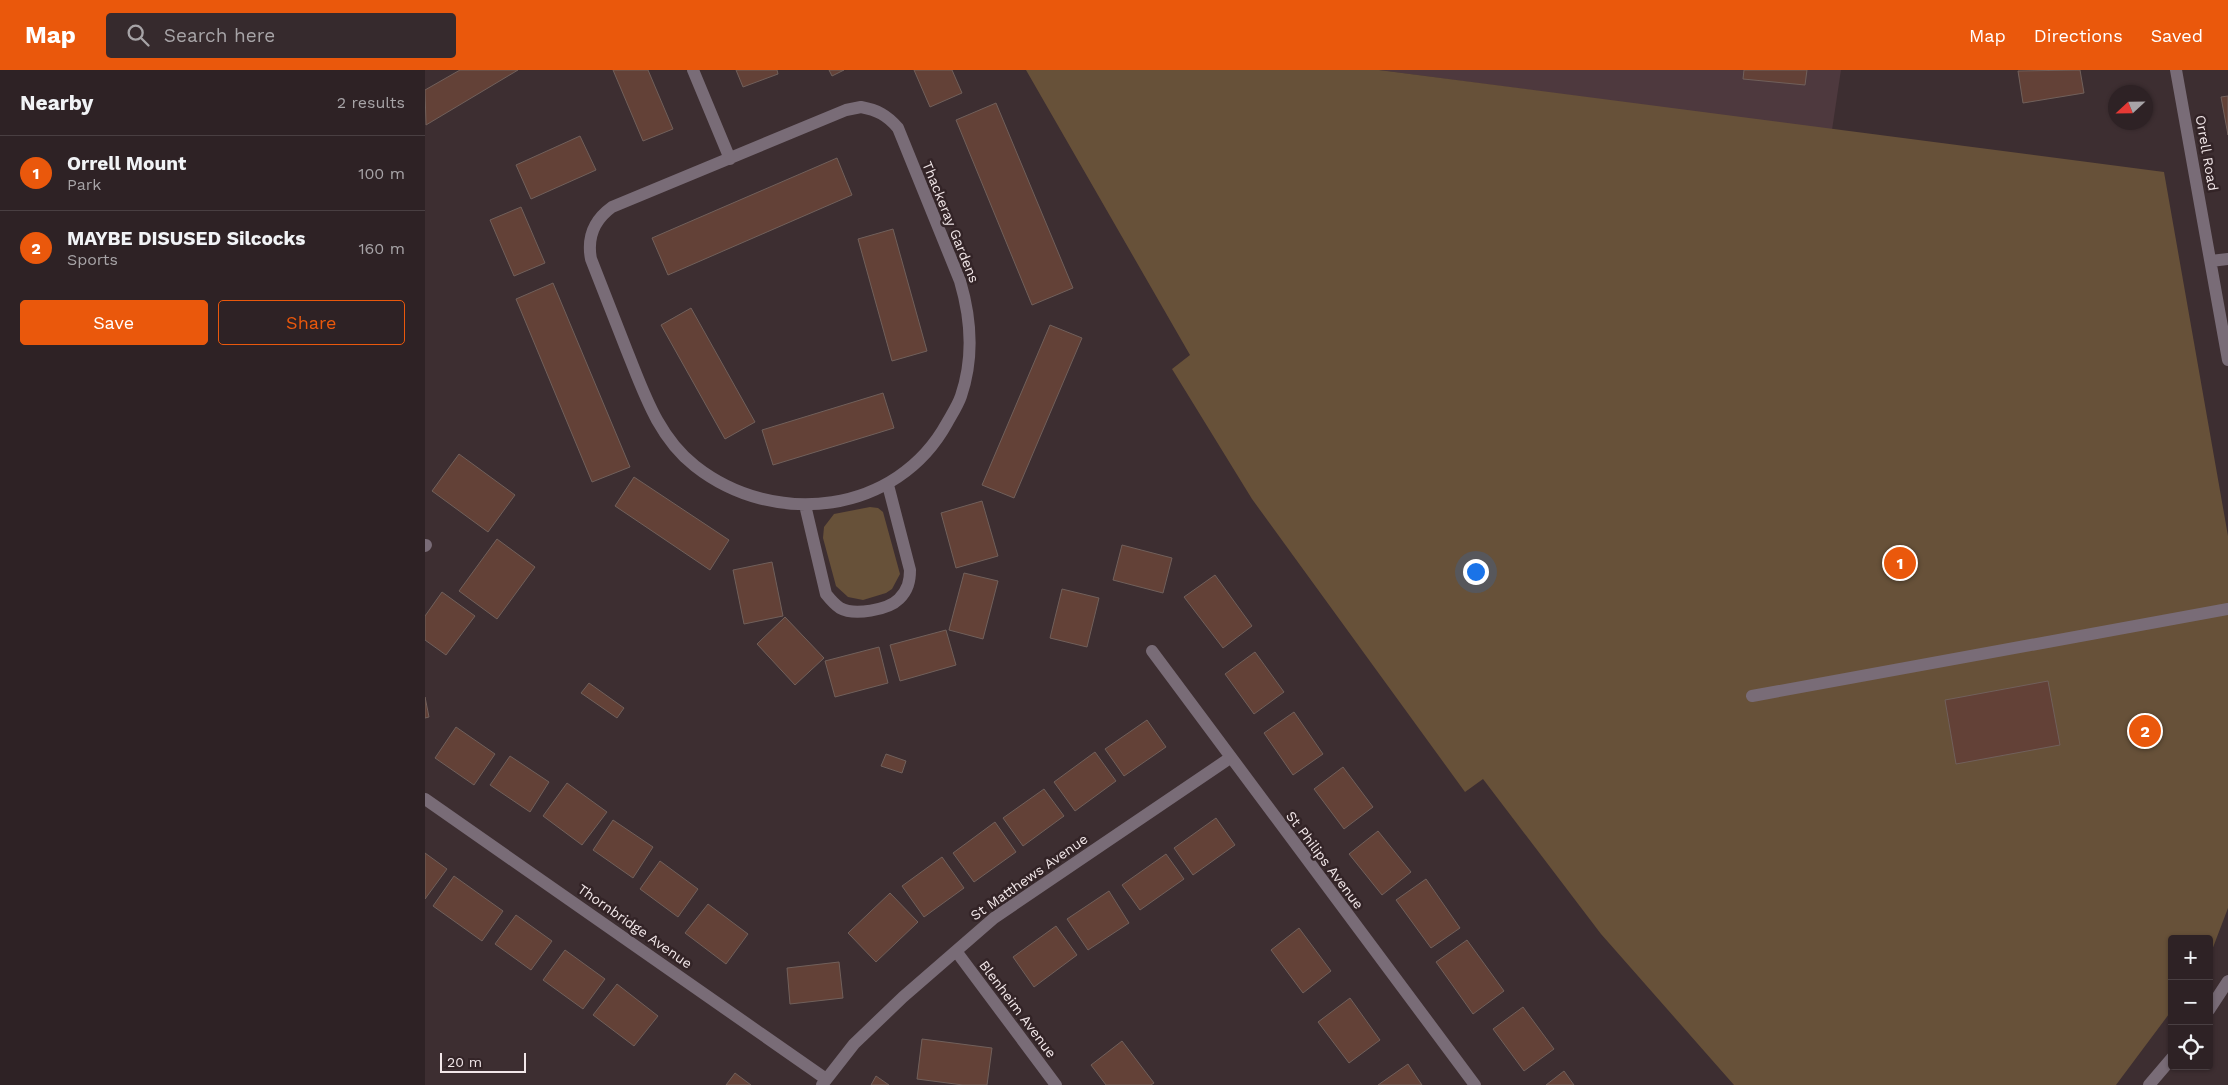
<!DOCTYPE html>
<meta charset="utf-8">
<style>
:root{--surface:#2e2225;--page:#362a2d;--text:#f1f3f6;--muted:#a7a4a7;--line:#493f42;--accent:#ea580c}
body{margin:0;font-family:"Work Sans",sans-serif;background:var(--page);color:var(--text)}
.controls{position:absolute;right:15px;bottom:15px;display:grid;overflow:hidden;border-radius:5px;box-shadow:0 1px 4px #0004}
.controls button{width:45px;height:45px;display:grid;place-items:center;padding:0;border:0;border-bottom:1px solid var(--line);background:var(--surface);color:var(--text);font:25px sans-serif}
.compass{position:absolute;left:1683px;top:15px;width:45px;height:45px;border-radius:50%;background:var(--surface);box-shadow:0 1px 4px #0004;rotate:248deg}
.scale{position:absolute;left:15px;bottom:12px;width:86px;box-sizing:border-box;padding-left:5px;border:2px solid #f2e7e9;border-top:0;font-size:14px;line-height:18px;white-space:nowrap;color:#f2e7e9;-webkit-text-stroke:4px #332427;paint-order:stroke}
.you{position:absolute;left:1050px;top:501px;width:18px;height:18px;margin:-12px;border:4px solid #fff;border-radius:50%;background:#1a73e8;box-shadow:0 0 0 8px #1a73e833}
.badge{display:grid;place-items:center;width:32px;height:32px;border-radius:50%;background:var(--accent);color:#fff;font-size:16px;font-weight:700}
.pin{position:absolute;translate:-50% -50%;border:2px solid #fff;box-shadow:0 1px 5px #0006}
.list{margin:0;padding:0;list-style:none}
h2{display:flex;justify-content:space-between;align-items:center;height:65px;margin:0;padding:0 20px;font-size:21px}
h2 small{font-size:16px;font-weight:400;color:var(--muted)}
.list li{display:grid;grid-template-columns:32px 1fr auto;gap:15px;align-items:center;box-sizing:border-box;height:75px;padding:0 20px;border-top:1px solid var(--line)}
.list b{display:block;font-size:19px;white-space:nowrap}
.list p{margin:0;font-size:16px;white-space:nowrap;color:var(--muted)}
.list em{font-size:16px;font-style:normal;color:var(--muted)}
.actions{display:flex;gap:10px;padding:15px 20px}
.actions a{flex:1;padding:11px 0;border:1px solid var(--accent);border-radius:5px;text-align:center;font-size:18px;color:var(--accent)}
.actions .main{background:var(--accent);color:#fff}
.icon{flex:none;width:28px;height:28px;fill:none;stroke:currentColor;stroke-width:2;stroke-linecap:round;stroke-linejoin:round}
.map{position:relative;flex:none;width:1803px;height:1015px;overflow:hidden}
header{display:flex;align-items:center;gap:30px;box-sizing:border-box;height:70px;padding:0 25px;background:var(--accent);color:#fff}
header strong{font-size:24px}
nav{display:flex;gap:28px;margin-inline-start:auto;font-size:18px}
.search{width:350px;height:45px;background:var(--page);display:flex;align-items:center;gap:12px;box-sizing:border-box;padding:0 18px;border-radius:5px;color:var(--muted);font-size:19px}
main{display:flex}
aside{flex:1;background:var(--surface)}
.map>svg:first-child{display:block}
.built{fill:#4e393e}
.green{fill:#675139}
.building{fill:#634137;stroke:#71605b}
.lines{fill:none;stroke-linecap:round;stroke-linejoin:round}
.minor{stroke:#796c77;stroke-width:12}
.labels{text-anchor:middle;stroke-width:5;stroke-linejoin:round;paint-order:stroke}
.street-label{font-size:14px;fill:#f2e7e9;stroke:#332427}
</style>
<header>
<strong>Map</strong>
<div class="search"><svg class="icon" aria-label="search" viewBox="0 0 24 24"><circle cx="10" cy="10" r="6"/><path d="M15 15l6 6"/></svg>Search here</div>
<nav><a>Map</a><a>Directions</a><a>Saved</a></nav>
</header>
<main>
<aside>
<h2>Nearby<small>2 results</small></h2>
<ul class="list">
<li><span class="badge">1</span><div><b>Orrell Mount</b><p>Park</p></div><em>100 m</em></li>
<li><span class="badge">2</span><div><b>MAYBE DISUSED Silcocks</b><p>Sports</p></div><em>160 m</em></li>
</ul>
<div class="actions"><a class="main">Save</a><a>Share</a></div>
</aside>
<div class="map">
<svg width="1803" height="1015" viewBox="0 0 1803 1015">
<rect width="100%" height="100%" fill="#3d2e31"/>
<path class="built" d="M954 0H1416L1407 60Z"/>
<path class="green" d="M601 0H954L1739 102 1803 466V838L1784 888V869H1747V940L1691 1015H1309L1176 864 1058 709 1040 722 827 429 747 299 765 285Z
M445 437 453 438 458 442 475 504 467 519 461 523 438 530 423 527 411 516 398 468 399 457 409 444Z"/>
<path class="building" d="M35 0H93L1 55 0 20Z
M188 0H223L248 59 218 71Z
M311 0H352L353 4 318 17Z
M404 0H419L407 6Z
M489 0H527L537 23 505 37Z
M1319 0H1382L1380 15 1318 9Z
M1655 0 1659 23 1598 33 1593 1Z
M1803 26V65L1796 27Z
M571 33 648 218 607 235 531 50Z
M155 66 171 100 106 129 91 95Z
M412 88 427 125 243 205 227 168Z
M96 137 120 193 89 206 65 150Z
M468 159 502 281 467 291 433 169Z
M128 213 205 397 167 412 91 229Z
M266 238 330 352 300 369 236 255Z
M625 255 657 268 589 428 557 415Z
M458 323 469 358 348 395 337 360Z
M34 384 90 425 63 462 7 421Z
M209 407 304 470 285 500 190 436Z
M557 431 573 486 531 498 516 443Z
M72 469 110 497 72 549 34 521Z
M697 475 747 488 738 523 688 510Z
M347 492 358 546 319 554 308 500Z
M539 503 573 511 558 569 524 560Z
M790 505 827 556 798 578 759 527Z
M637 519 674 528 662 577 625 568Z
M17 522 50 546 21 585 0 570V546Z
M360 547 399 588 370 615 332 574Z
M521 560 531 595 475 611 465 575Z
M454 577 463 613 410 627 400 591Z
M830 582 859 622 829 644 800 604Z
M1623 611 1635 675 1531 694 1520 630Z
M164 613 199 638 192 648 156 623Z
M0 627 4 647 0 648Z
M869 642 898 684 868 705 839 663Z
M722 650 741 677 699 706 680 679Z
M31 657 70 684 49 715 10 688Z
M670 682 691 711 650 741 629 712Z
M461 684 481 691 477 703 456 696Z
M85 686 124 712 105 742 65 715Z
M918 697 948 737 919 759 889 719Z
M142 713 182 742 157 775 118 746Z
M619 719 639 746 598 776 578 748Z
M791 748 810 775 768 805 749 778Z
M188 750 228 777 208 808 168 780Z
M570 752 591 782 549 812 528 783Z
M953 761 986 802 957 825 924 784Z
M0 783 22 799 0 829Z
M741 784 759 809 715 840 697 815Z
M517 787 539 818 499 847 477 816Z
M235 791 273 819 253 847 215 819Z
M29 806 78 841 57 871 8 836Z
M1001 809 1035 858 1006 878 971 830Z
M684 821 704 853 663 880 642 849Z
M465 823 493 852 451 892 423 863Z
M283 834 323 864 301 894 260 863Z
M91 845 127 871 106 900 70 874Z
M631 856 652 885 609 917 588 887Z
M874 858 906 901 878 923 846 880Z
M1042 870 1079 921 1048 944 1011 892Z
M140 880 180 909 158 939 118 910Z
M414 892 418 928 365 934 362 898Z
M192 914 233 946 209 976 168 945Z
M925 928 955 970 924 993 893 952Z
M1098 937 1129 979 1099 1001 1068 959Z
M497 969 567 978 562 1015H538L492 1009Z
M697 971 729 1013 726 1015H681L666 995Z
M983 994 997 1015H953Z
M1139 1001 1149 1015H1121Z
M310 1003 326 1015H301Z
M451 1006 464 1015H446Z"/>
<g class="lines">
<path class="minor" d="M268 0 305 89
M1751 0 1803 290
M436 37C452 40 462 45 473 58L535 211C546 248 549 288 536 326 533 335 527 344 522 353 472 444 350 459 270 396 233 367 219 323 202 281 190 250 178 220 166 189 162 168 169 150 187 137L421 40Z
M1786 191 1803 189
M380 435 401 524C405 529 409 534 415 538 429 546 463 540 474 529 483 520 485 511 485 500L463 415
M0 476 1 475
M727 581 1050 1015
M1327 626 1803 539
M0 729 401 1009
M531 881 631 1015
M1784 940 1803 911
M397 1015 429 974 478 927 569 848 805 688
M1724 1015 1747 988"/>
</g>
<g class="labels">
<g class="street-label">
<text transform="translate(1782 83) rotate(80)" y="5">Orrell Road</text>
<text transform="translate(526 152) rotate(68)" y="5">Thackeray Gardens</text>
<text transform="translate(900 790) rotate(53)" y="5">St Philips Avenue</text>
<text transform="translate(604 807) rotate(-35)" y="5">St Matthews Avenue</text>
<text transform="translate(210 856) rotate(35)" y="5">Thornbridge Avenue</text>
<text transform="translate(593 939) rotate(53)" y="5">Blenheim Avenue</text>
</g>
</g>
</svg>
<div class="controls">
<button>+</button>
<button>−</button>
<button><svg class="icon" aria-label="locate" viewBox="0 0 24 24"><circle cx="12" cy="12" r="6"/><path d="M12 2v4M12 18v4M2 12h4M18 12h4"/></svg></button>
</div>
<svg class="compass" viewBox="-18 -18 36 36"><path d="M0-13l5 13h-10z" fill="#e53935"/><path d="M0 13l5-13h-10z" fill="#a7a4a7"/></svg>
<div class="scale">20 m</div>
<div class="you"></div>
<div class="pin badge" style="left:1475px;top:493px">1</div>
<div class="pin badge" style="left:1720px;top:661px">2</div>
</div>
</main>
